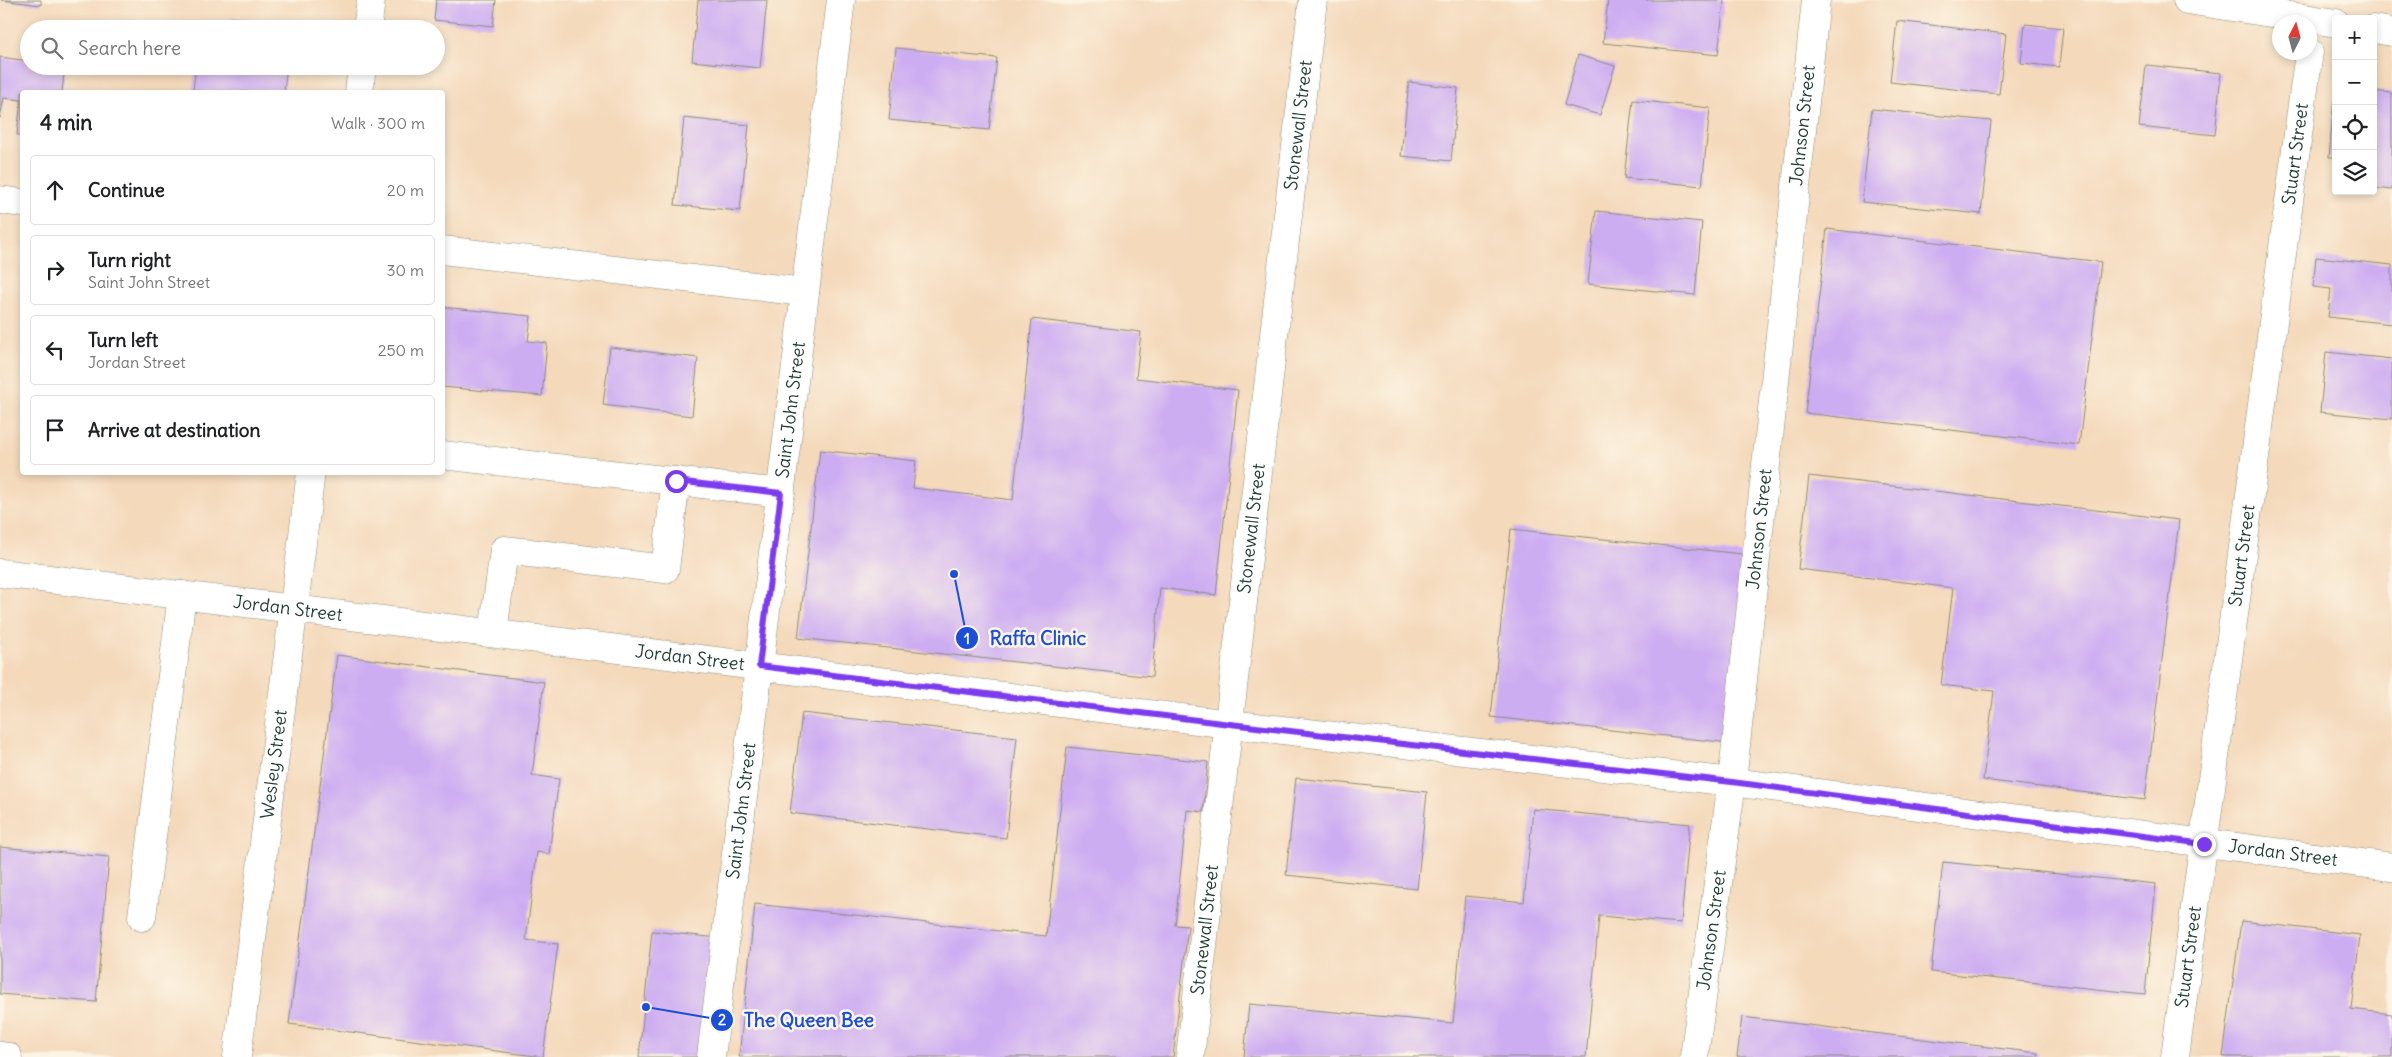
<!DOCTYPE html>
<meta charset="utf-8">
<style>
:root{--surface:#fff;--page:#f2f2f2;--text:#202124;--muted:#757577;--line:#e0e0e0}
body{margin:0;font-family:Delius,sans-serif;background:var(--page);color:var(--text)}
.controls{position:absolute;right:15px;top:15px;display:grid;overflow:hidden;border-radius:5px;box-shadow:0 2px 8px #0003}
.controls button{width:45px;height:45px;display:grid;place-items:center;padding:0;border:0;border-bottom:1px solid var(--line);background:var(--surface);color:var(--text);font:25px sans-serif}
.compass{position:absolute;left:2272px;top:15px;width:45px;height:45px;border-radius:50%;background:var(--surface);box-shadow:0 2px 8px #0003;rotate:6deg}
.stop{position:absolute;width:15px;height:15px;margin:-11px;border:4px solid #7c3aed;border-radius:50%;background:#fff}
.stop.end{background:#7c3aed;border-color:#fff;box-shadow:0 1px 5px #0008}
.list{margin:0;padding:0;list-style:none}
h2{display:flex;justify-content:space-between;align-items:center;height:65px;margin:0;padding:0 20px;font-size:21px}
h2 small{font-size:16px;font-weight:400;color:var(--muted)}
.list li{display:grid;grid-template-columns:32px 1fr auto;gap:15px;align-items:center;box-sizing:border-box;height:70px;margin:0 10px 10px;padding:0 10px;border:1px solid var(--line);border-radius:5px}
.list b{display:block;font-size:19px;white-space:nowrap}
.list p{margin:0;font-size:16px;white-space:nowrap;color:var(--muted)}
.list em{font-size:16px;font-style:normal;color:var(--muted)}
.icon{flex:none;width:28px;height:28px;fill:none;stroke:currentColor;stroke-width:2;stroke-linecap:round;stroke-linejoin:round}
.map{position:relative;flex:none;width:2392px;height:1057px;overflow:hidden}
.search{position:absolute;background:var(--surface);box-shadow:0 2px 8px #0003;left:20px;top:20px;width:425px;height:55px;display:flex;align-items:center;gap:12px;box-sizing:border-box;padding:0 18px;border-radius:28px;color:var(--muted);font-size:19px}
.panel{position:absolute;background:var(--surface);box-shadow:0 2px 8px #0003;left:20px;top:90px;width:425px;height:385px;border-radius:5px}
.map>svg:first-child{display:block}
.building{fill:#cdadf2}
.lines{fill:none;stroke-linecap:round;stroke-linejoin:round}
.minor-casing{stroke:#8a8b78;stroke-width:29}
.major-casing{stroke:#8a8b78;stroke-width:29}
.minor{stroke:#fff;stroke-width:28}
.major{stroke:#fff;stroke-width:28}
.route{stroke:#7c3aed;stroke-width:6}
.labels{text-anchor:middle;stroke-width:5;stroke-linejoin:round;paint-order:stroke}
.street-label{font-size:18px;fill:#1f3d34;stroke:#fcf5e5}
.leader{fill:none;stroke:#1d4ed8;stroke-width:2}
.callout-dot{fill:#1d4ed8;stroke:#fcf5e5;stroke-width:2}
.mark-label{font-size:15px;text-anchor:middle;font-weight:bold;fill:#fff}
.callout-label{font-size:19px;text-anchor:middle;font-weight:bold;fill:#1d4ed8;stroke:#fcf5e5;stroke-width:5;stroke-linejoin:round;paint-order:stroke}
</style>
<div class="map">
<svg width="2392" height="1057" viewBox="0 0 2392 1057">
<rect width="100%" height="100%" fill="#fcf5e5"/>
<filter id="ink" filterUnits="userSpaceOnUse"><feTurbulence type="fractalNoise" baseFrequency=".02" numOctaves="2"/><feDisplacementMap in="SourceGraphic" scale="10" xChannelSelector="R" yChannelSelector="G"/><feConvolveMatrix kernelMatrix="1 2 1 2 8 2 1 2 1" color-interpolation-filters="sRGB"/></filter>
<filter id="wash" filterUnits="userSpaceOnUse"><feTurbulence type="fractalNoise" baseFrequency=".0096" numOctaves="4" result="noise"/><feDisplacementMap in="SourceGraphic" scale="20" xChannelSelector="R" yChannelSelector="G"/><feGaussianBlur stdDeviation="1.12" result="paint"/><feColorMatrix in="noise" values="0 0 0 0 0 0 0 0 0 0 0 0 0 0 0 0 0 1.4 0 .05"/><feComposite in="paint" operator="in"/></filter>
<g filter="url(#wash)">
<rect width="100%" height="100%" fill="#f4d9bb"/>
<g id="blocks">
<path class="building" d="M1 0H41V5Z
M436 0H496L493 26 434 20Z
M698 0H767L760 68 692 61Z
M1608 0H1724L1718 55 1603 43Z
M231 18 291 25V29H230Z
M1897 21 2006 34 1999 94 1890 82Z
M2025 24 2063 28 2059 67 2021 63Z
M896 48 997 58 989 130 889 120Z
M1578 55 1615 66 1600 115 1564 105Z
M0 57 29 61V66H65L62 92H22V135H17L21 100 4 98 0 118Z
M2146 65 2221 73 2215 135 2139 127Z
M196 66H287L284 92H220L193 90Z
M1409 82 1458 88 1451 161 1401 156Z
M2373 91 2392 93V190L2373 188Z
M1633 100 1710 108 1702 186 1624 178Z
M2334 101H2336V157H2329Z
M1872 109 1991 121 1981 214 1862 202Z
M684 118 749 125 740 211 675 205Z
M1596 211 1702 222 1695 295 1588 284Z
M1827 229 2101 262 2079 445 1805 413Z
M2316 257 2392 265V324L2328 317 2331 289 2313 287Z
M442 307 531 316 528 341 547 343 542 396 442 387Z
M1032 319 1141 332 1136 378 1238 390 1216 595 1160 588 1152 677 798 638 820 450 916 461 913 488 1013 500Z
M610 347 698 358 692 416 603 405Z
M2326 352 2392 359V419L2320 412Z
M1809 476 2179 520 2145 800 1983 780 1994 691 1941 685 1953 588 1798 569Z
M1511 529 1751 555 1730 743 1491 717Z
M337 655 544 682 532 775 559 779 549 854 537 852 526 940 558 944 543 1057 289 1024Z
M802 713 1017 737 1006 838 790 813Z
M1067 747 1208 762 1203 812 1187 810 1175 925 1188 926 1173 1057H739L755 904 1046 936Z
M1296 778 1427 792 1417 889 1286 875Z
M1533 809 1690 824 1681 923 1599 916 1586 1057H1244L1249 1004 1453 1023 1465 896 1524 902Z
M0 847 109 857 96 1002 0 994Z
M1943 862 2156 884 2145 994 1931 972Z
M2241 921 2360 935 2351 1009 2392 1014V1057H2223Z
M652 931 719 938 707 1057H639Z
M1742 1017 2038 1053V1057H1737Z"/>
</g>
</g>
<g filter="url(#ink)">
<use href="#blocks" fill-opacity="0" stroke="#8a8b78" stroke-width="1"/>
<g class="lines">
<g class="minor-casing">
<g id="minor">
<path d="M2187 0 2336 23"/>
<path d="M367 29 371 0"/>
<path d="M2373 29 2392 32"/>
<path d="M359 92 362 66"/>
<path d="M0 200 22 203"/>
<path d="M442 250 805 292"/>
<path d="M442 455 781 493"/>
<path id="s1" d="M0 573 1230 724 1732 782 2392 867"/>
<path d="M493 633 504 550 665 569 676 481"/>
<path d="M142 917 182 595"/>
<path id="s2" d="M237 1057 311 472"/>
<path id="s3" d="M711 1057 841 0"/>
<path id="s4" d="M2175 1057 2309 52"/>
</g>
</g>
<g class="major-casing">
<g id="major">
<path d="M0 1056 8 1057"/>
<path id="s5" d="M1190 1057 1313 0"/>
<path id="s6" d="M1694 1057 1732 782 1816 0"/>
</g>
</g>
<use href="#minor" class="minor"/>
<use href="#major" class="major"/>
</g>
</g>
<g class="lines" filter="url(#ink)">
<path class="route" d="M676 481 781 493 759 666 1230 724 1732 782 2204 844"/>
</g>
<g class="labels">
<g class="street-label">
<text dy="6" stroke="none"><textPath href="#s5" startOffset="938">Stonewall Street</textPath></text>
<text dy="6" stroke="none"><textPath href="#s6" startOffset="938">Johnson Street</textPath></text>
<text dy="6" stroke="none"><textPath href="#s4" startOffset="911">Stuart Street</textPath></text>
<text dy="6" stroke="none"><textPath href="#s3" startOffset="652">Saint John Street</textPath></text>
<text dy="6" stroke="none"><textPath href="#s5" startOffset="532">Stonewall Street</textPath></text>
<text dy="6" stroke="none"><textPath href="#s6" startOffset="532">Johnson Street</textPath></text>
<text dy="6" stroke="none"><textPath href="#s4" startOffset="506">Stuart Street</textPath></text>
<text dy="6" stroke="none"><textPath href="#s1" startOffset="290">Jordan Street</textPath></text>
<text dy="6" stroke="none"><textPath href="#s1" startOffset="695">Jordan Street</textPath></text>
<text dy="6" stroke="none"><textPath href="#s2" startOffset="295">Wesley Street</textPath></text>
<text dy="6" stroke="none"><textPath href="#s3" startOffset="248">Saint John Street</textPath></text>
<text dy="6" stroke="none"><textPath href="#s1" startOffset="2300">Jordan Street</textPath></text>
<text dy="6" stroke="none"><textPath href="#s5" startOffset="128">Stonewall Street</textPath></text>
<text dy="6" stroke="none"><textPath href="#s6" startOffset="128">Johnson Street</textPath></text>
<text dy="6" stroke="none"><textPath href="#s4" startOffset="101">Stuart Street</textPath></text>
</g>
</g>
<path class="leader" d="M954 574L967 638M646 1007L722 1020"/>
<g class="callout-dot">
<circle cx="954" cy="574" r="5"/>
<circle cx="646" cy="1007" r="5"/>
<circle cx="967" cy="638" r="12"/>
<circle cx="722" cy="1020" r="12"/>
</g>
<g class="mark-label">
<text x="967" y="644">1</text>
<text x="722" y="1025">2</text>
</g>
<g class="callout-label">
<text x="1038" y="645">Raffa Clinic</text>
<text x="809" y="1027">The Queen Bee</text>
</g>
</svg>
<div class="controls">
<button>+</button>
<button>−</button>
<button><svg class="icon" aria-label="locate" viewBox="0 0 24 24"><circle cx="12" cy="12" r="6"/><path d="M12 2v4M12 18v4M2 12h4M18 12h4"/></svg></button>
<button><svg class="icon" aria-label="layers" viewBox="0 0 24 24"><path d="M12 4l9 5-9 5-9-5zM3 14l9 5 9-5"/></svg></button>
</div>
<svg class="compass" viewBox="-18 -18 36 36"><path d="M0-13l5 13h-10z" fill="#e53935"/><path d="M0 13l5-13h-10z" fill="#757577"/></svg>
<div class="stop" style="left:676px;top:481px"></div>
<div class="stop end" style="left:2204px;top:844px"></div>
<div class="search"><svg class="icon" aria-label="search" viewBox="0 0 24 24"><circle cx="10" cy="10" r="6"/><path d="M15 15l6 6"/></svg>Search here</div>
<section class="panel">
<h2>4 min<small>Walk · 300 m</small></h2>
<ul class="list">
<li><svg class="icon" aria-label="ahead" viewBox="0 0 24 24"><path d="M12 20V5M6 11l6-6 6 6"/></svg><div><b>Continue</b></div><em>20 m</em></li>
<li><svg class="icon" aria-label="right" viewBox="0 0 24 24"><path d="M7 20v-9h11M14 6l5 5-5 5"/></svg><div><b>Turn right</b><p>Saint John Street</p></div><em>30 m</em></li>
<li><svg class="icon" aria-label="left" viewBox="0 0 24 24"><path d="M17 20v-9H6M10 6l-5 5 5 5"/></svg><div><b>Turn left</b><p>Jordan Street</p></div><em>250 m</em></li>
<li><svg class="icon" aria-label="arrive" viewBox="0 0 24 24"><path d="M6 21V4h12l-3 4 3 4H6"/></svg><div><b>Arrive at destination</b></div></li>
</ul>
</section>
</div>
